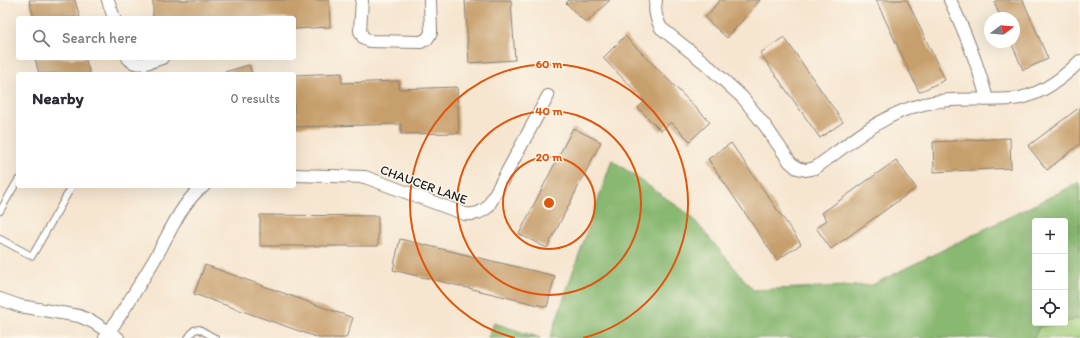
<!DOCTYPE html>
<meta charset="utf-8">
<style>
:root{--surface:#fff;--page:#f2f2f3;--text:#2b2b33;--muted:#7c7c81;--line:#e1e1e2}
body{margin:0;font-family:Itim,sans-serif;background:var(--page);color:var(--text)}
.controls{position:absolute;right:12px;bottom:12px;display:grid;overflow:hidden;border-radius:4px;box-shadow:0 4px 16px #0002}
.controls button{width:36px;height:36px;display:grid;place-items:center;padding:0;border:0;border-bottom:1px solid var(--line);background:var(--surface);color:var(--text);font:20px sans-serif}
.compass{position:absolute;left:984px;top:12px;width:36px;height:36px;border-radius:50%;background:var(--surface);box-shadow:0 4px 16px #0002;rotate:74deg}
.list{margin:0;padding:0;list-style:none}
h2{display:flex;justify-content:space-between;align-items:center;height:52px;margin:0;padding:0 16px;font-size:17px}
h2 small{font-size:13px;font-weight:400;color:var(--muted)}
.icon{flex:none;width:22px;height:22px;fill:none;stroke:currentColor;stroke-width:2;stroke-linecap:round;stroke-linejoin:round}
.map{position:relative;flex:none;width:1080px;height:338px;overflow:hidden}
.search{position:absolute;background:var(--surface);box-shadow:0 4px 16px #0002;left:16px;top:16px;width:280px;height:44px;display:flex;align-items:center;gap:10px;box-sizing:border-box;padding:0 14px;border-radius:4px;color:var(--muted);font-size:15px}
.panel{position:absolute;background:var(--surface);box-shadow:0 4px 16px #0002;left:16px;top:72px;width:280px;height:116px;border-radius:4px}
.map>svg:first-child{display:block}
.green{fill:#acd783;stroke:#647a50}
.forest{fill:#89b871;stroke:#526a46}
.building{fill:#c79f6c}
.lines{fill:none;stroke-linecap:round;stroke-linejoin:round}
.service-casing{stroke:#898076;stroke-width:8}
.minor-casing{stroke:#898076;stroke-width:14}
.service{stroke:#fff;stroke-width:6}
.minor{stroke:#fff;stroke-width:12}
.ring{fill:none;stroke:#de560d;stroke-width:2}
.labels{text-anchor:middle;stroke-width:3;stroke-linejoin:round;paint-order:stroke}
.street-label{font-size:13px;fill:#1c1c1c;stroke:#fbf7ec}
.centre{fill:#de560d;stroke:#fbf7ec;stroke-width:2}
.ring-label{font-size:12px;text-anchor:middle;font-weight:bold;fill:#de560d;stroke:#fbf7ec;stroke-width:3;stroke-linejoin:round;paint-order:stroke}
</style>
<div class="map">
<svg width="1080" height="338" viewBox="0 0 1080 338">
<rect width="100%" height="100%" fill="#fbf7ec"/>
<filter id="ink" filterUnits="userSpaceOnUse"><feTurbulence type="fractalNoise" baseFrequency=".025" numOctaves="2"/><feDisplacementMap in="SourceGraphic" scale="8" xChannelSelector="R" yChannelSelector="G"/><feConvolveMatrix kernelMatrix="1 2 1 2 8 2 1 2 1" color-interpolation-filters="sRGB"/></filter>
<filter id="wash" filterUnits="userSpaceOnUse"><feTurbulence type="fractalNoise" baseFrequency=".012" numOctaves="4" result="noise"/><feDisplacementMap in="SourceGraphic" scale="16" xChannelSelector="R" yChannelSelector="G"/><feGaussianBlur stdDeviation="0.9" result="paint"/><feColorMatrix in="noise" values="0 0 0 0 0 0 0 0 0 0 0 0 0 0 0 0 0 1.4 0 .05"/><feComposite in="paint" operator="in"/></filter>
<g filter="url(#wash)">
<rect width="100%" height="100%" fill="#f6e5cf"/>
<path class="green" d="M1080 318V338H1034L1039 327 1059 323H1065V322Z"/>
<path class="forest" d="M612 160 690 215 753 290 872 285 1080 182V318L1065 322V221H1035V323H1059L1039 327 1034 338H550Z
M494 323 540 338H488Z"/>
<g id="blocks">
<path class="building" d="M29 0H75L80 18H34Z
M153 0H329L330 27 294 29V18H153Z
M465 0H511L515 60 469 63Z
M569 0H610L586 23 566 3Z
M720 0H760L727 38 705 18Z
M876 0H907L945 80 919 92Z
M998 0H1023L1048 59 1023 70 1011 42H1014V18H1001L994 2Z
M625 36 710 122 690 141 671 122 661 131 638 108 645 101 603 58Z
M784 37 843 122 820 138 760 53Z
M35 58H85L90 74H39Z
M249 65 252 74H218Z
M342 73V83L399 81V89L457 87 459 133 401 134V124L294 127V75Z
M1080 107V144L1047 170 1028 146Z
M573 128 601 142 547 248 519 234Z
M1010 138 1011 168 934 172 933 142Z
M731 143 801 244 777 260 708 159Z
M896 160 916 188 831 249 816 228 827 220 822 213Z
M260 215 378 216V246H260Z
M400 239 555 276 547 307 393 270Z
M205 265 353 318 346 338H319L194 294Z"/>
</g>
</g>
<g filter="url(#ink)">
<use href="#blocks" fill-opacity="0" stroke="#898076" stroke-width="1"/>
<g class="lines">
<g class="service-casing">
<path id="service" d="M0 211 18 180
M0 239 32 256 72 186
M188 338 194 330 199 329 215 338"/>
</g>
<g class="minor-casing">
<path id="minor" d="M108 0 114 18
M362 0 360 31 363 37 369 41 421 42 427 39 431 33 430 0
M656 0C654 11 656 18 661 28L705 63 743 98 766 127 790 162 797 168 806 170 815 168C849 144 883 113 924 104 953 97 983 101 1012 99 1039 97 1062 79 1080 61
M950 0C965 32 978 65 987 99
M128 58C137 69 151 61 162 58
M294 175 365 177 465 214C475 215 480 213 488 207L548 96
M0 299 20 306 79 316 93 322 118 338
M105 338C123 312 140 284 156 257 168 236 183 199 204 186"/>
</g>
<use href="#service" class="service"/>
<use href="#minor" class="minor"/>
</g>
</g>
<g class="ring">
<circle cx="549" cy="203" r="46"/>
<circle cx="549" cy="203" r="92"/>
<path d="M515 338A139 139 0 1 1 583 338"/>
</g>
<g class="labels">
<g class="street-label">
<text transform="translate(424 184) rotate(20)" y="5">CHAUCER LANE</text>
</g>
</g>
<circle cx="549" cy="203" r="6" class="centre"/>
<g class="ring-label">
<text x="549" y="68">60 m</text>
<text x="549" y="115">40 m</text>
<text x="549" y="161">20 m</text>
</g>
</svg>
<div class="controls">
<button>+</button>
<button>−</button>
<button><svg class="icon" aria-label="locate" viewBox="0 0 24 24"><circle cx="12" cy="12" r="6"/><path d="M12 2v4M12 18v4M2 12h4M18 12h4"/></svg></button>
</div>
<svg class="compass" viewBox="-18 -18 36 36"><path d="M0-13l5 13h-10z" fill="#e53935"/><path d="M0 13l5-13h-10z" fill="#7c7c81"/></svg>
<div class="search"><svg class="icon" aria-label="search" viewBox="0 0 24 24"><circle cx="10" cy="10" r="6"/><path d="M15 15l6 6"/></svg>Search here</div>
<section class="panel">
<h2>Nearby<small>0 results</small></h2>
<ul class="list">
</ul>
</section>
</div>
